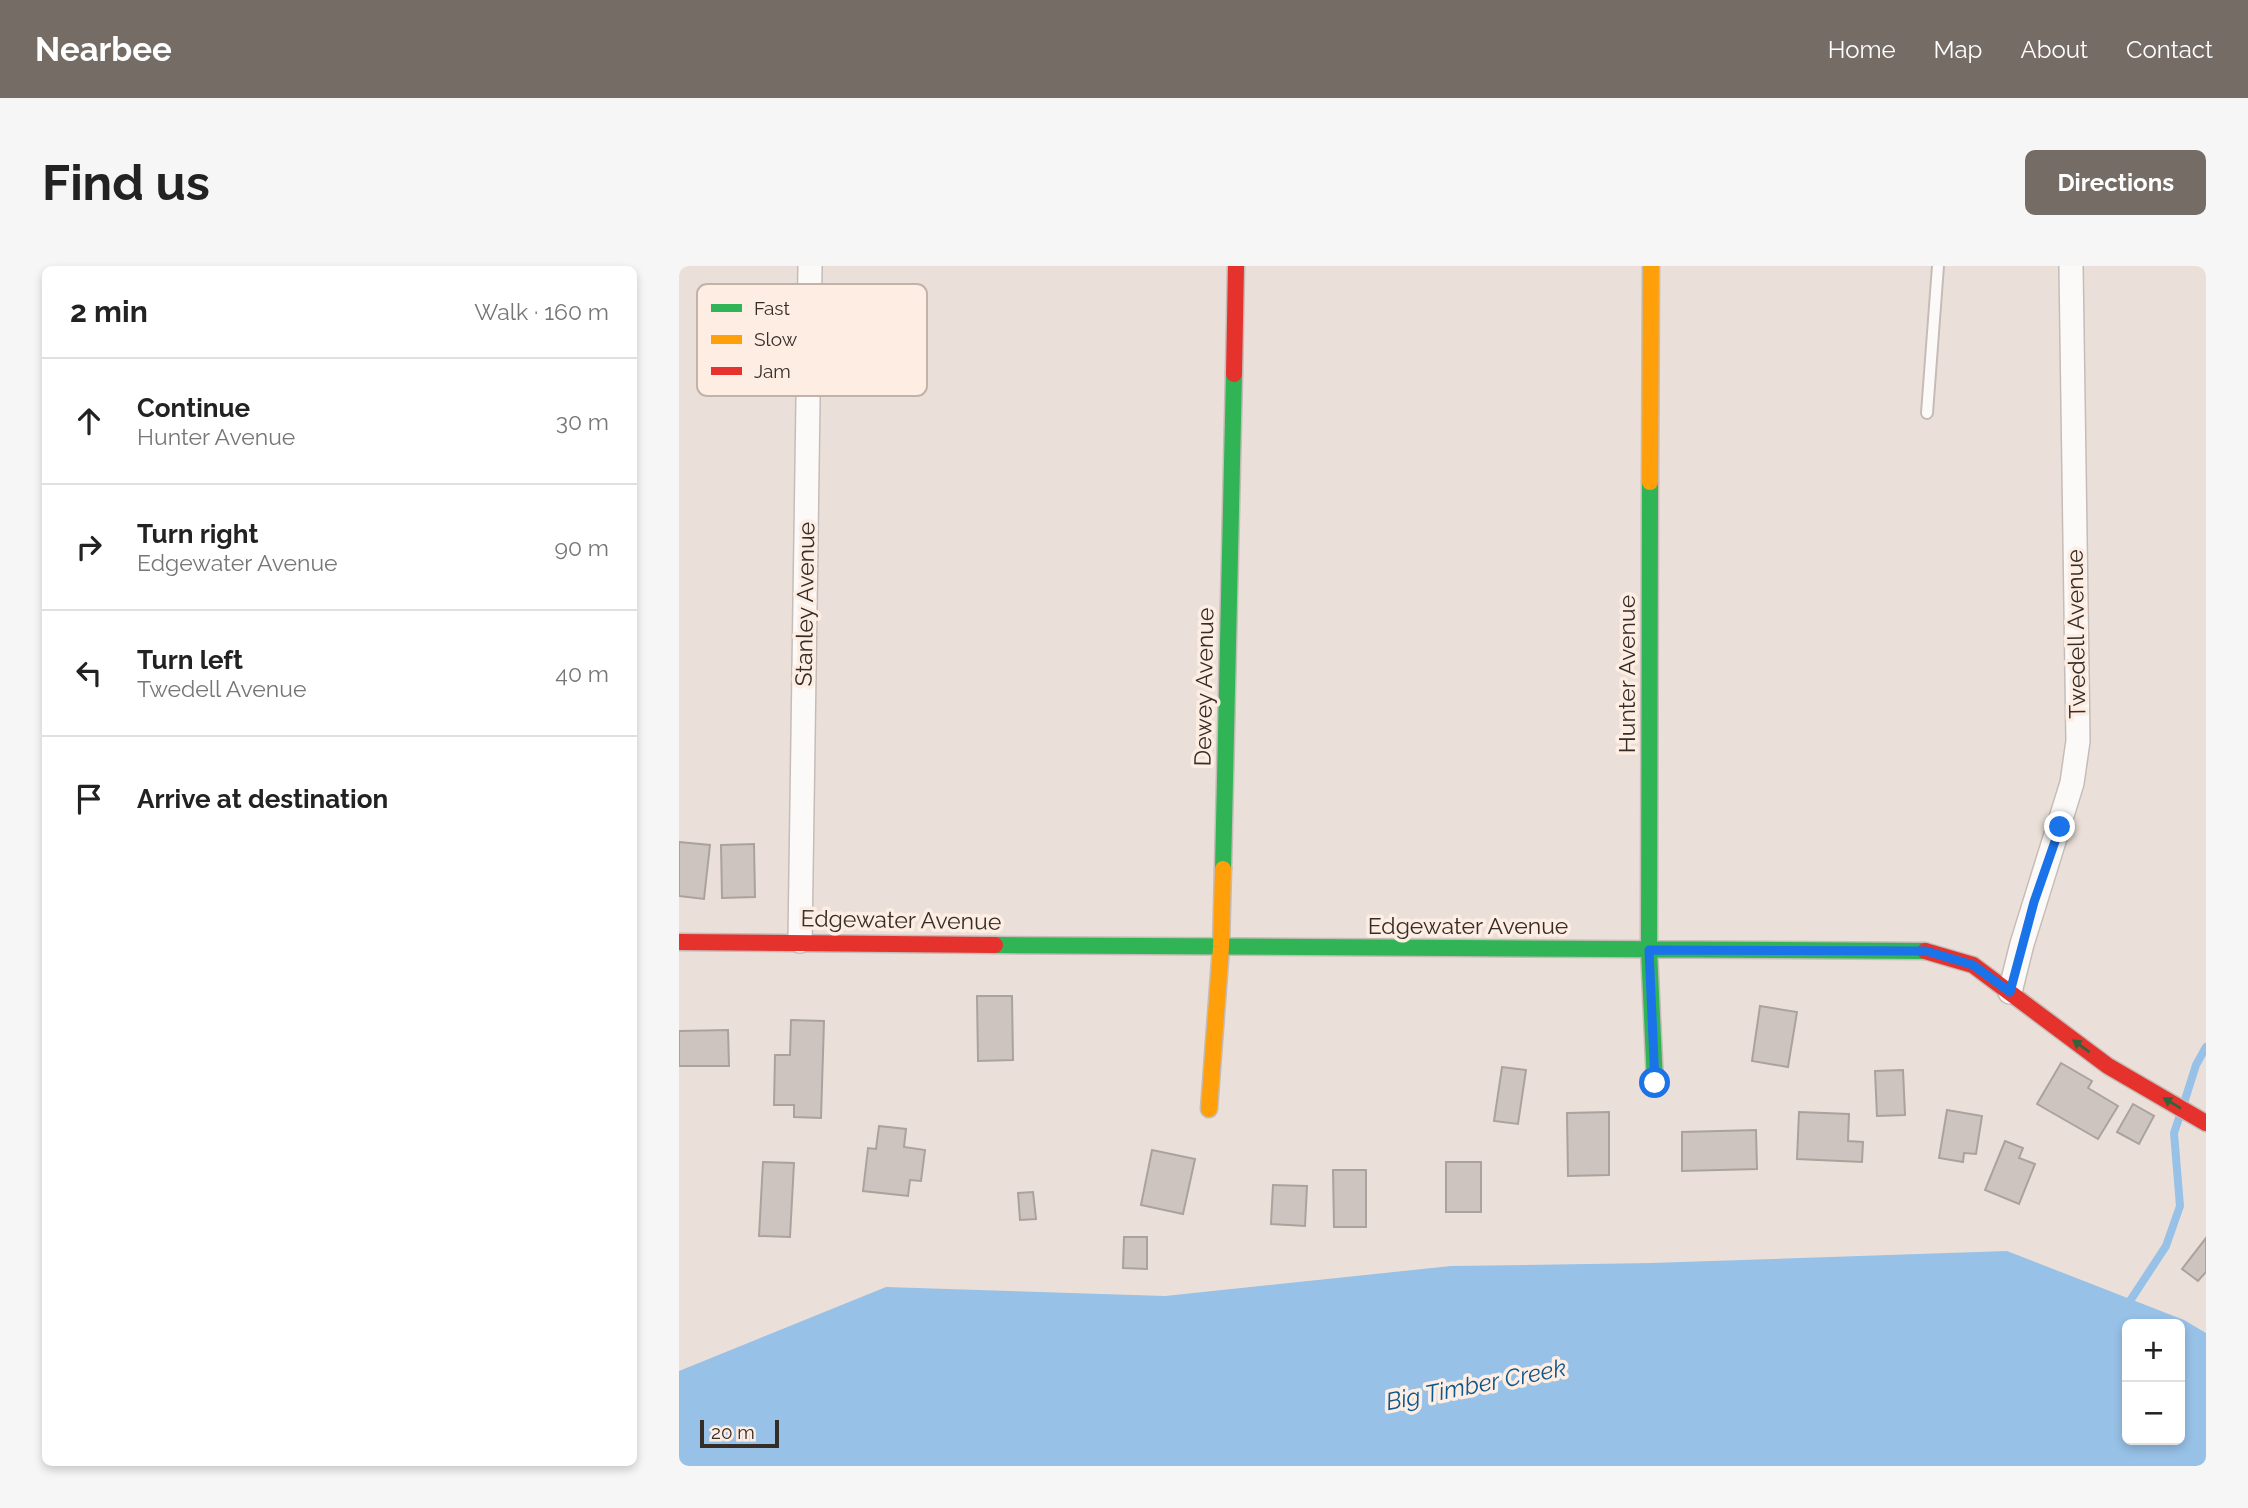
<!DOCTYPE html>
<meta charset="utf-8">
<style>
:root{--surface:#fff;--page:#f6f6f6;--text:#222;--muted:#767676;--line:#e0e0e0;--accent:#756c66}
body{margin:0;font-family:Raleway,sans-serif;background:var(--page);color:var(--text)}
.controls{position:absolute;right:21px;bottom:21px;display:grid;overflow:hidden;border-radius:10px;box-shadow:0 4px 10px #0003}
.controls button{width:63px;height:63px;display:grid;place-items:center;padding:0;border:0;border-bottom:2px solid var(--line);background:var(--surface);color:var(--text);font:35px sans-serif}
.scale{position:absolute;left:21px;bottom:18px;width:79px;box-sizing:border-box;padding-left:7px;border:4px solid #352d28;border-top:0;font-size:19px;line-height:24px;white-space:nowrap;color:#352d28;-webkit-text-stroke:5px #feede2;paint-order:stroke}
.stop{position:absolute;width:21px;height:21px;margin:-16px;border:5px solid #1a73e8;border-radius:50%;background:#fff}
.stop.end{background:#1a73e8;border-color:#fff;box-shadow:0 2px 7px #0008}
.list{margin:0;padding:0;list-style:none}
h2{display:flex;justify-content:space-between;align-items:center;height:91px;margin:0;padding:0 28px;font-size:30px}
h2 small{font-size:23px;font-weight:400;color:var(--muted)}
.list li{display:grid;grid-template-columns:46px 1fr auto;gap:21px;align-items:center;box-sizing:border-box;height:126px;padding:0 28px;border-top:2px solid var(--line)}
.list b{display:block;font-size:26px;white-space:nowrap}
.list p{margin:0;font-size:23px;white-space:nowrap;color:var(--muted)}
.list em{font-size:23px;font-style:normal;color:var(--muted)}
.icon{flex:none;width:38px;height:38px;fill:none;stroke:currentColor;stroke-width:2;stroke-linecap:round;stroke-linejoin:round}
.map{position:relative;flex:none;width:1527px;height:1200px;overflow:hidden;border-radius:10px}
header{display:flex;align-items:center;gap:42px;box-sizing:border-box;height:98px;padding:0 35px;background:var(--accent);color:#fff}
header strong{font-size:33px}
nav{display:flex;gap:38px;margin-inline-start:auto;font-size:24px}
.intro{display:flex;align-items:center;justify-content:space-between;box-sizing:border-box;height:168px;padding:0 42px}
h1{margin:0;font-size:49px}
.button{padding:18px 32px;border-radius:10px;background:var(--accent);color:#fff;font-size:24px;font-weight:700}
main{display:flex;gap:42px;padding:0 42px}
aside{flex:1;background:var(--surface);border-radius:10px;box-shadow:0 4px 10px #0003}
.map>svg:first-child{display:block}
.water{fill:#98c1e7;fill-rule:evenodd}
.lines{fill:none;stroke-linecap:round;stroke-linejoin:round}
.stream{stroke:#98c1e7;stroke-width:8}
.building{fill:#cdc4bf;stroke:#aaa29c;stroke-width:2}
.lane-casing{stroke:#c5bcb7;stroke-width:14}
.street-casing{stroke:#c5bcb7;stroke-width:26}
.fast-casing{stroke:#c5bcb7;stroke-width:19}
.slow-casing{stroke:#c5bcb7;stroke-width:19}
.jam-casing{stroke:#c5bcb7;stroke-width:19}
.lane{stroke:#fcfaf9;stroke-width:10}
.street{stroke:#fcfaf9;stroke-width:23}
.fast{stroke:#30b455;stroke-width:16}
.slow{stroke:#ff9f0a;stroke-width:16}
.jam{stroke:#e5322d;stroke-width:16}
.oneway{fill:#33633a}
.route{stroke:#1a73e8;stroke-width:9}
.labels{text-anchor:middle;stroke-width:7;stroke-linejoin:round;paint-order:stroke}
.street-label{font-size:23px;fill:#352d28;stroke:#feede2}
.water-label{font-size:24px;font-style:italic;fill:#0d578b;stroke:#feede2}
.key{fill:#feede2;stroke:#c2b3aa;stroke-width:2}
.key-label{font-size:19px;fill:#352d28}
</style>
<header>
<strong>Nearbee</strong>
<nav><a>Home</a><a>Map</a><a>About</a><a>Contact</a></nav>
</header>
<div class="intro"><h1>Find us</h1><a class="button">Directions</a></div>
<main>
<aside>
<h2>2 min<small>Walk · 160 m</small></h2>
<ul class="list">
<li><svg class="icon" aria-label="ahead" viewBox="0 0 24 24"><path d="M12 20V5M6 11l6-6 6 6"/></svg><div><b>Continue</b><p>Hunter Avenue</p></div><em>30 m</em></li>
<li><svg class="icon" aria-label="right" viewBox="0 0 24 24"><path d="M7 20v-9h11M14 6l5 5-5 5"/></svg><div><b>Turn right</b><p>Edgewater Avenue</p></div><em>90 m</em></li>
<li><svg class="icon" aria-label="left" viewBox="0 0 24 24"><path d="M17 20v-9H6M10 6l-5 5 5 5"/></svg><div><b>Turn left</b><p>Twedell Avenue</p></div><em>40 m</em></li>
<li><svg class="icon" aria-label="arrive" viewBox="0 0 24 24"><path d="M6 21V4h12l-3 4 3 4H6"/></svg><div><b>Arrive at destination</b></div></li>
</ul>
</aside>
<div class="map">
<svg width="1527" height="1200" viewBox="0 0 1527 1200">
<rect width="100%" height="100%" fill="#ebe0d9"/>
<path class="water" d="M1328 985 1505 1054 1527 1067V1200H0V1105L207 1021 486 1030 772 1000 972 997ZM1448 1058H1501V1174H1448Z"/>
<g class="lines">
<path class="stream" d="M1505 837 1517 799 1527 781
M1447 1041 1487 980 1501 940 1495 867 1501 849"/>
</g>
<path class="building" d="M0 576 31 579 25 633 0 630Z
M75 578 76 631 43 632 42 579Z
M298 730H333L334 794 299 795Z
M1081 740 1118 746 1109 801 1073 795Z
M112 754 145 755 142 852 115 851V839H95L96 789H111Z
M49 764 50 800H0V765Z
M1382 797 1413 815 1409 822 1439 840 1419 873 1358 838Z
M823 801 847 804 839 858 815 855Z
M1224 804 1226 849 1198 850 1196 805Z
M1454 838 1475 850 1460 878 1438 866Z
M1268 844 1303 850 1297 888 1285 887 1284 896 1260 892Z
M930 846V909L889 910 888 847Z
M1120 846 1170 848 1169 875 1184 876 1183 896 1118 893Z
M200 860 227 863 225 881 246 884 242 915 231 914 229 930 184 925 189 882 197 883Z
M1077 864 1078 903 1003 905V866Z
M1326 875 1344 882 1340 892 1356 898 1340 938 1306 924Z
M473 884 516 893 504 948 462 939Z
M84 896 115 897 111 971 80 970Z
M767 896H802V946H767Z
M654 904H687V961H655Z
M594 919 628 920 626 960 592 958Z
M354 926 357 953 341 954 339 927Z
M445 971H468V1003L444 1002Z
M1527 972V1006L1519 1015 1503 1003Z"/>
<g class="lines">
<g class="lane-casing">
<path id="lane" d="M1248 147 1259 0"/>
</g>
<g class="street-casing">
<path id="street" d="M121 675 131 0
M1331 726 1343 678 1393 517 1399 475 1392 0"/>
</g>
<g class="fast-casing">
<path id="fast" d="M971 216 970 684 976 817
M544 603 555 108
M316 679 1246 685"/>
</g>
<g class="slow-casing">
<path id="slow" d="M971 216 972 0
M530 843 542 681 544 603"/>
</g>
<g class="jam-casing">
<path id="jam" d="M555 108 557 0
M0 676 316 679
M1246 685 1294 699 1429 800 1527 857"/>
</g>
<use href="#lane" class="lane"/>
<use href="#street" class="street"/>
<use href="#fast" class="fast"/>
<use href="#slow" class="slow"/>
<use href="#jam" class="jam"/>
</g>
<defs><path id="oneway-solid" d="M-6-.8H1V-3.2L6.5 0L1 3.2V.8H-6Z" transform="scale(1.75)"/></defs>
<g class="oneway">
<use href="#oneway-solid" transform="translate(1402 780) rotate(-144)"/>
<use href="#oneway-solid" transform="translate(1493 837) rotate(-149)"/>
</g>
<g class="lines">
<path class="route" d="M976 817 970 684 1247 685 1294 699 1331 726 1355 636 1381 561"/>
</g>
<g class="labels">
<g class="street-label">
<text transform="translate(126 338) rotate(-89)" y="8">Stanley Avenue</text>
<text transform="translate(1397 368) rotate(-91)" y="8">Twedell Avenue</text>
<text transform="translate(948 408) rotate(-90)" y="8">Hunter Avenue</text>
<text transform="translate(525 421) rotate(-89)" y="8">Dewey Avenue</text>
<text transform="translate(222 654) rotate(1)" y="8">Edgewater Avenue</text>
<text x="789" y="668">Edgewater Avenue</text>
</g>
<g class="water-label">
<text transform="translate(797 1119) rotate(-11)" y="8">Big Timber Creek</text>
</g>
</g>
<rect x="18" y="18" width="230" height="112" rx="10" class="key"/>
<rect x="32" y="38" width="31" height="8" fill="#30b455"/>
<rect x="32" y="69" width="31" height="9" fill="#ff9f0a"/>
<rect x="32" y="101" width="31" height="8" fill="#e5322d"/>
<g class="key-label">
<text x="75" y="49">Fast</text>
<text x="75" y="80">Slow</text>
<text x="75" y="112">Jam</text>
</g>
</svg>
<div class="controls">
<button>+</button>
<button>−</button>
</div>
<div class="scale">20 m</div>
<div class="stop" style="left:976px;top:817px"></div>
<div class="stop end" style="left:1381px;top:561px"></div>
</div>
</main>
